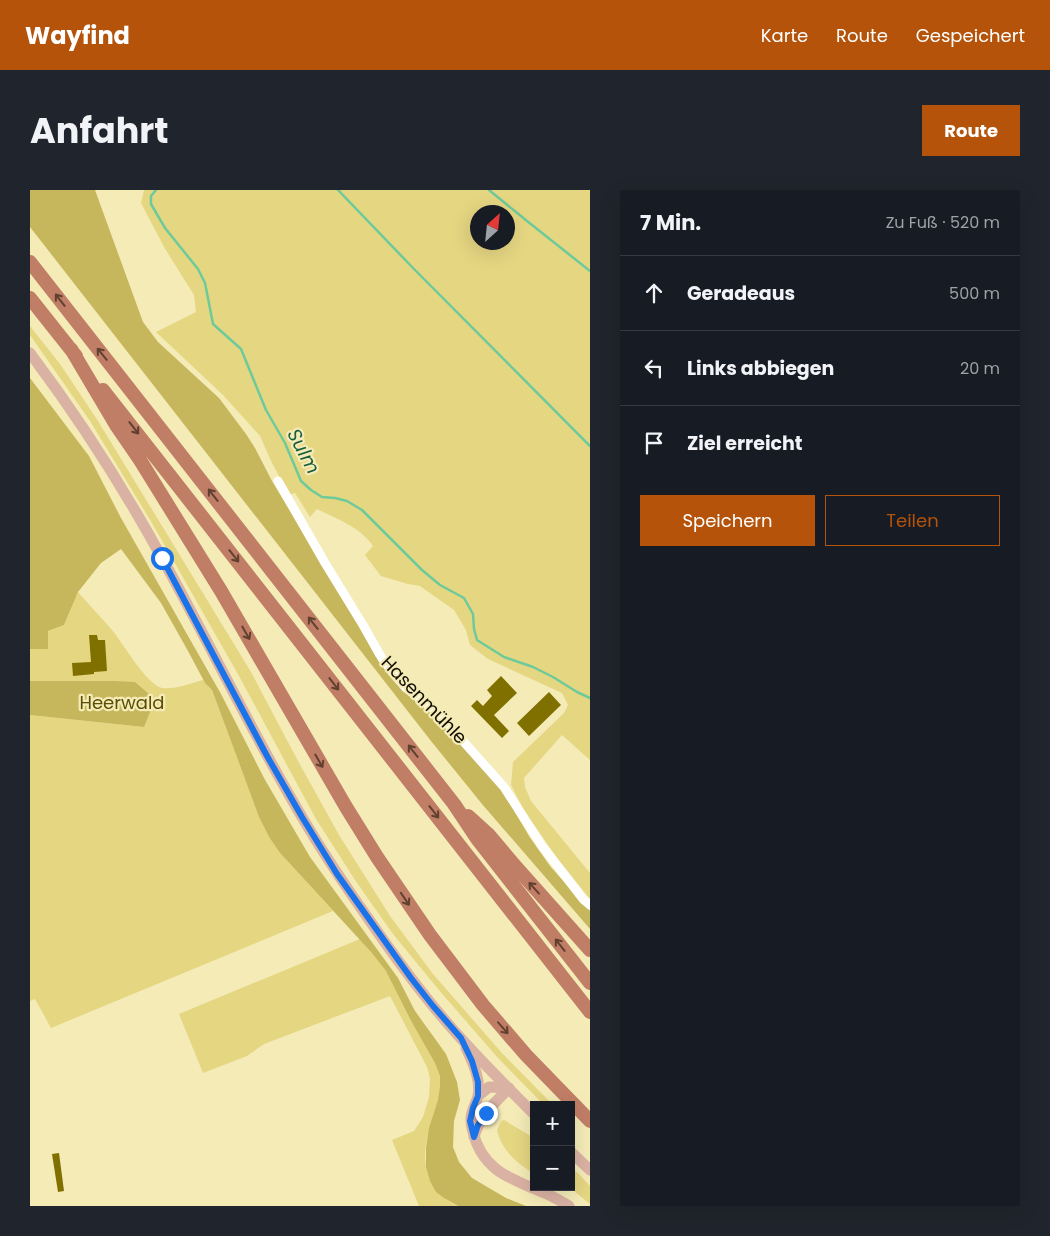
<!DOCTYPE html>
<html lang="de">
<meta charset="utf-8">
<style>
:root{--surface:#171b24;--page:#20242c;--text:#f1f3f6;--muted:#9ea1a6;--line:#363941;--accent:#b45309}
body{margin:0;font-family:Poppins,sans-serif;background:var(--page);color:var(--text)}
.controls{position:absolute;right:15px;bottom:15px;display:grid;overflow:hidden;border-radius:0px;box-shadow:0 5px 20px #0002}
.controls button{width:45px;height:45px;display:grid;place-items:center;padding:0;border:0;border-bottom:1px solid var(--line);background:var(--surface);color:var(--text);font:25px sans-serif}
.compass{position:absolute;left:440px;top:15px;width:45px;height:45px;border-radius:50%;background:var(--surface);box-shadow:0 5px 20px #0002;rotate:27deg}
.stop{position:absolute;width:15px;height:15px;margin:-11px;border:4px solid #1a73e8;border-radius:50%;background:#fff}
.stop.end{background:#1a73e8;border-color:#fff;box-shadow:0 1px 5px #0008}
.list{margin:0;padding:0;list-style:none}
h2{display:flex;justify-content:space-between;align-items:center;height:65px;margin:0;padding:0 20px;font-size:21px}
h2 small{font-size:16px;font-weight:400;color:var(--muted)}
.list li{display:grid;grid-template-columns:32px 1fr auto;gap:15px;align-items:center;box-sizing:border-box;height:75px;padding:0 20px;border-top:1px solid var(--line)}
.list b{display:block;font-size:19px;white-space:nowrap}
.list em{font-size:16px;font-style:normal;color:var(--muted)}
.actions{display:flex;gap:10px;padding:15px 20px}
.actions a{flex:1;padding:11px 0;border:1px solid var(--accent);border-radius:0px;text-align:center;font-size:18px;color:var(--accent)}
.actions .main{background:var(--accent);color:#fff}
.icon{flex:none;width:28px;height:28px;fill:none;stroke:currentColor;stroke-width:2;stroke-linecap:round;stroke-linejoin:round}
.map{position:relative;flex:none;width:560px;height:1016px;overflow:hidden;border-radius:0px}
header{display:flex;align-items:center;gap:30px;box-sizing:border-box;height:70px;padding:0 25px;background:var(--accent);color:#fff}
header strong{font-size:24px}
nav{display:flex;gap:28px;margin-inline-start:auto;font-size:18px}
.intro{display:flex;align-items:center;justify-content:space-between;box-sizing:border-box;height:120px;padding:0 30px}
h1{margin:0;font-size:35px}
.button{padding:12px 22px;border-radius:0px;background:var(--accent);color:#fff;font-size:18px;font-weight:700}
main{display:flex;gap:30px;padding:0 30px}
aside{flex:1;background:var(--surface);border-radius:0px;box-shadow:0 5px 20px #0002}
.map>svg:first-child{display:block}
.green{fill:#e5d682;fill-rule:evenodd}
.forest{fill:#c7b75c}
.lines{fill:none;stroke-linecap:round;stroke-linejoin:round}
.stream{stroke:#6eca9a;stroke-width:2.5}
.building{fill:#807000}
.minor{stroke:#fff;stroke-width:9}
.major{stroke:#dab2a4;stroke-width:11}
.highway{stroke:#c17e67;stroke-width:14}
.oneway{stroke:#60402e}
.route{stroke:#1a73e8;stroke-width:6}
.labels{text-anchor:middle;stroke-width:4.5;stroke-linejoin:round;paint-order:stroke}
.street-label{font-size:18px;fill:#110e00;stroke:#f4ebb7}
.park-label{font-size:18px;fill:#5a4e04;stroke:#f4ebb7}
.water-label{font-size:19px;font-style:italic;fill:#185e3e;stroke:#f4ebb7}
</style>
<header>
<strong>Wayfind</strong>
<nav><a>Karte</a><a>Route</a><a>Gespeichert</a></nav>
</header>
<div class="intro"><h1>Anfahrt</h1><a class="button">Route</a></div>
<main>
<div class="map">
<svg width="560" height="1016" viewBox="0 0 560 1016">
<rect width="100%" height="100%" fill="#f4ebb7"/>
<path class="green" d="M114 0H560V570L532 545 494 588 495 597 501 611 560 683V709L528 669 495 622 481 595 483 572 534 523 538 515 532 503 458 469 440 455 436 440 424 420 390 396 378 394 351 386 335 365 343 356C330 337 307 329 287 319L280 327 265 303 259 305 241 271 230 246 193 205 126 142 166 122 164 105 134 57 111 13ZM448 22H478V52H448Z
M0 136 30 174 68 231 221 482 268 571 309 645 360 726 403 784 471 862 523 915H514L468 868 408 799 363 744 327 693 286 629 209 486 122 333 60 231 0 145Z
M48 402C59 415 71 427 82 440 92 452 117 495 132 498 143 500 162 493 173 490L182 500 229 627 239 647 250 663 303 721 21 838 5 809 0 811V525L114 537 85 491H0V459H18V441L34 435Z
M330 749C339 759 349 770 356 781 365 796 371 813 380 829 389 846 407 868 410 886 415 913 390 946 396 976 397 981 402 988 405 992 412 1005 414 1010 428 1016H389L362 950 384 941 393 927 399 907 400 888 397 877 360 806 234 854 217 866 173 883 149 824Z
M474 930 504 948V984C487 973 472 961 467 940L471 931Z
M541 978 548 983 560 996V1014L544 1001 534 997H541Z"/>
<path class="forest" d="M0 0H65L113 132 128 152 189 208 216 244 225 258 242 291 328 434 349 472 361 486 407 527 471 598 499 646 520 676 560 721V739L452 614 401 551 0 37Z
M0 188 59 266 91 328 191 504 234 588 280 667 368 788 385 821 416 864 427 892 430 910 424 931 423 957 429 972 442 988 476 1008 496 1016H428L414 1008 406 1002 400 991 396 977V958L399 938 408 910 410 897V886L405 873 380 829 356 781 342 763 250 663 239 647 229 627 182 500 175 493 158 461 131 413 91 359 71 373 48 402 34 435 18 441V459H0Z
M0 491H85L105 492 119 504 124 512 114 537 0 525Z"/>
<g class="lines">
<path class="stream" d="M126 0 121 6V14L135 38 168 79 175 93 183 134 211 159 236 220 255 253 271 291 281 300 292 307 305 308 317 311 332 320 392 380 410 395 434 408 443 424 444 439 447 450 474 467 503 477 523 487 547 502 560 508
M308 0 383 78 560 256
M459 0 497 31 560 81"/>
</g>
<path class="building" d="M59 445H67L68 450H75L77 481 64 482V484L43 486 42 473 61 472Z
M471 486 487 503 464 525 479 541 472 548 441 516 447 510 453 516 462 506 457 500Z
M519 502 531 515 499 546 487 533Z
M29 963 34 1001 28 1002 22 964Z"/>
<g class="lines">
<path class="minor" d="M248 291 295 373 333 435 350 465 362 482 376 498 408 523 474 597 512 656 553 709 560 715"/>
<path class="major" d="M0 163C49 228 93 297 132 368 180 454 222 543 272 627 293 663 316 697 340 731 360 760 381 789 403 816 434 854 469 889 504 924
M436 858C443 873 451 889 448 906 446 914 440 922 441 931 441 935 442 939 443 942 453 983 485 990 519 1005 526 1008 532 1012 539 1016
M448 906 459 897 479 898
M444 947C451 924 463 915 479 898
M541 962 560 980"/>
<path class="highway" d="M0 72 424 614 448 650 560 793
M0 108 46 166
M41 159 86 235 110 270 191 401 316 617 347 667 400 745 453 815 496 865 560 931
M73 200 560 822
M438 626 459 645 486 677 560 760"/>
</g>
<defs><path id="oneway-shaft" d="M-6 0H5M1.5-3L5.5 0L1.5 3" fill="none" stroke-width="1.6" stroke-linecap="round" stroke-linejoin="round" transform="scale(1.25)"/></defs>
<g class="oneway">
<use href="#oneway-shaft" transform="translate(30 110) rotate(-128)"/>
<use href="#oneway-shaft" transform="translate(72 164) rotate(-129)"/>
<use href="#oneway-shaft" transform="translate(104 238) rotate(52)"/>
<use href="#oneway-shaft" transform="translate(183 305) rotate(-128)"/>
<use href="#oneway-shaft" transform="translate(204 366) rotate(52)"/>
<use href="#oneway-shaft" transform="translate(283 433) rotate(-128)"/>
<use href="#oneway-shaft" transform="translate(216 443) rotate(60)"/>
<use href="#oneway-shaft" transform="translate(304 494) rotate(52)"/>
<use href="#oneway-shaft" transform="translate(383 561) rotate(-128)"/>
<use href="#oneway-shaft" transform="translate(289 571) rotate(60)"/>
<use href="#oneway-shaft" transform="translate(404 622) rotate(52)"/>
<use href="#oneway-shaft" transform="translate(504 698) rotate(-132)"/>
<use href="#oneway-shaft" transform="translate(375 709) rotate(56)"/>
<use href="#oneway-shaft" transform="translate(530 755) rotate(-128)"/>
<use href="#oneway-shaft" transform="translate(473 838) rotate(49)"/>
</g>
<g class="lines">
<path class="route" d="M132 368 237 566 272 627 307 684 381 788 403 816 431 848 442 871 448 892V906L443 918 440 931 444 947 448 935 456 923"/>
</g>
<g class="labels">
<g class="street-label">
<text transform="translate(394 510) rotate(46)" y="6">Hasenmühle</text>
</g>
<g class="park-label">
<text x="92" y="519">Heerwald</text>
</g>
<g class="water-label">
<text transform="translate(274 261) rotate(62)" y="7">Sulm</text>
</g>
</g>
</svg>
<div class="controls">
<button>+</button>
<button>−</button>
</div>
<svg class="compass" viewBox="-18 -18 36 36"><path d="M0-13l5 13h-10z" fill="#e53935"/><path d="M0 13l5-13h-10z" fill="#9ea1a6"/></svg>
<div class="stop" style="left:132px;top:368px"></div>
<div class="stop end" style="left:456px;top:923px"></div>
</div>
<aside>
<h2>7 Min.<small>Zu Fuß · 520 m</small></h2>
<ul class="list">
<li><svg class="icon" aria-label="ahead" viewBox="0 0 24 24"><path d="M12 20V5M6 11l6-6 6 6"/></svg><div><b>Geradeaus</b></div><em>500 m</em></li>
<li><svg class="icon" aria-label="left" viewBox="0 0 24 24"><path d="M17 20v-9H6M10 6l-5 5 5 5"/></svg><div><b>Links abbiegen</b></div><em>20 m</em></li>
<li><svg class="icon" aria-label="arrive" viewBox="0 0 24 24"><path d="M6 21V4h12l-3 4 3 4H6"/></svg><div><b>Ziel erreicht</b></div></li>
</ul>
<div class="actions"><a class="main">Speichern</a><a>Teilen</a></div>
</aside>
</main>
